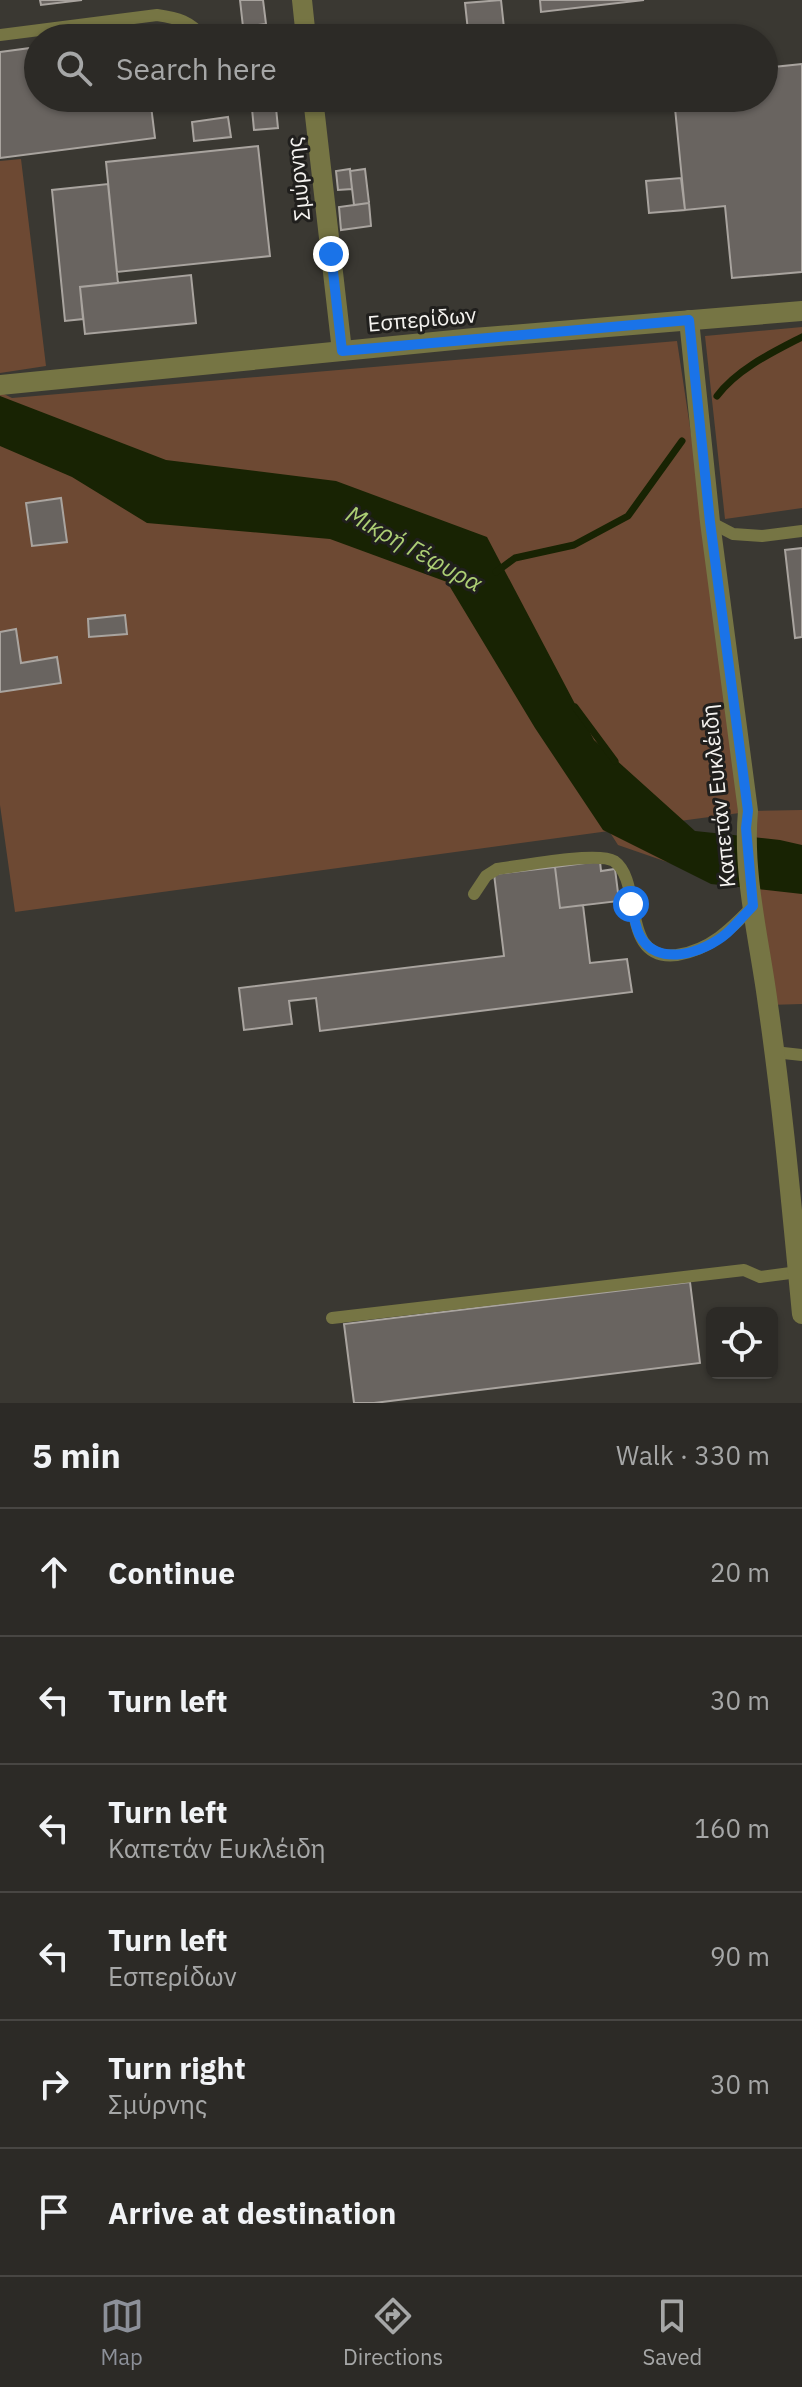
<!DOCTYPE html>
<meta charset="utf-8">
<style>
:root{--surface:#2c2a26;--page:#383632;--text:#f1f3f6;--muted:#a6a7a7;--line:#484643;--accent:#8c9099}
body{margin:0;font-family:"IBM Plex Sans",sans-serif;background:var(--page);color:var(--text)}
.controls{position:absolute;right:24px;bottom:24px;display:grid;overflow:hidden;border-radius:12px;box-shadow:0 2px 6px #0004}
.controls button{width:72px;height:72px;display:grid;place-items:center;padding:0;border:0;border-bottom:2px solid var(--line);background:var(--surface);color:var(--text);font:40px sans-serif}
.stop{position:absolute;width:24px;height:24px;margin:-18px;border:6px solid #1a73e8;border-radius:50%;background:#fff}
.stop.end{background:#1a73e8;border-color:#fff;box-shadow:0 2px 8px #0008}
.list{margin:0;padding:0;list-style:none}
h2{display:flex;justify-content:space-between;align-items:center;height:104px;margin:0;padding:0 32px;font-size:34px}
h2 small{font-size:26px;font-weight:400;color:var(--muted)}
.list li{display:grid;grid-template-columns:52px 1fr auto;gap:24px;align-items:center;box-sizing:border-box;height:128px;padding:0 32px;border-top:2px solid var(--line)}
.list b{display:block;font-size:30px;white-space:nowrap}
.list p{margin:0;font-size:26px;white-space:nowrap;color:var(--muted)}
.list em{font-size:26px;font-style:normal;color:var(--muted)}
.icon{flex:none;width:44px;height:44px;fill:none;stroke:currentColor;stroke-width:2;stroke-linecap:round;stroke-linejoin:round}
.map{position:relative;flex:none;width:802px;height:1403px;overflow:hidden}
.search{position:absolute;background:var(--surface);box-shadow:0 2px 6px #0004;left:24px;right:24px;top:24px;height:88px;display:flex;align-items:center;gap:20px;box-sizing:border-box;padding:0 28px;border-radius:44px;color:var(--muted);font-size:30px}
.sheet{height:872px;background:var(--surface)}
nav{display:flex;justify-content:space-around;align-items:center;box-sizing:border-box;height:112px;border-top:2px solid var(--line);background:var(--surface);font-size:22px;color:var(--muted)}
nav a{display:grid;justify-items:center;gap:4px}
nav .on{color:var(--accent)}
.map>svg:first-child{display:block}
.green{fill:#6d4933;fill-rule:evenodd}
.water{fill:#182303}
.lines{fill:none;stroke-linecap:round;stroke-linejoin:round}
.stream{stroke:#182303;stroke-width:7}
.building{fill:#696460;stroke:#a9a49f;stroke-width:2}
.service{stroke:#767544;stroke-width:12}
.minor{stroke:#767544;stroke-width:20}
.tertiary{stroke:#767544;stroke-width:20}
.route{stroke:#1a73e8;stroke-width:10}
.labels{text-anchor:middle;stroke-width:6;stroke-linejoin:round;paint-order:stroke}
.street-label{font-size:22px;fill:#f5f3f0;stroke:#201f1d}
.water-label{font-size:24px;font-style:italic;fill:#acce74;stroke:#201f1d}
</style>
<div class="map">
<svg width="802" height="1403" viewBox="0 0 802 1403">
<rect width="100%" height="100%" fill="#3a3832"/>
<path class="green" d="M21 159 46 366 0 373V161Z
M802 327V508L725 519 705 336Z
M677 341 748 811 802 810V1004L768 1005 754 884 699 873 618 845 609 831 15 912 0 805V392L12 398ZM747 812 750 839 664 835 657 824Z"/>
<path class="water" d="M0 396 166 460 336 481 487 537 594 740 695 831 780 840 802 845V894L711 884 603 830 535 728 447 582 330 539 147 523 72 477 0 446Z"/>
<g class="lines">
<path class="stream" d="M717 396C737 369 773 352 802 337
M496 572 515 558 574 545 628 516 682 441
M575 707 615 761"/>
</g>
<path class="building" d="M40 0H82L41 5Z
M240 0H263L266 24 243 27Z
M501 0 504 28 468 31 465 3Z
M540 0H644L541 12Z
M160 31 161 38H104Z
M38 47V98H150L155 138 0 158V52Z
M802 64V272L732 278 725 206 685 210 674 98H764V68Z
M251 98H275L278 128 254 130Z
M228 117 231 137 194 141 192 122Z
M258 146 270 256 117 272 106 162Z
M350 169 352 189 338 190 336 171Z
M365 169 369 203 354 205 350 171Z
M681 178 685 210 649 213 646 181Z
M108 184 118 283 80 287 83 319 65 321 52 190Z
M369 203 371 226 341 230 339 207Z
M191 275 196 323 85 334 80 287Z
M61 498 67 542 32 546 26 503Z
M802 548V637L795 638 785 550Z
M125 615 127 634 89 637 88 619Z
M16 629 21 663 57 657 61 683 0 692V632Z
M600 861 601 871 615 869 619 901 560 908 555 867Z
M555 867 560 908 583 905 590 963 627 959 632 992 320 1031 316 998 289 1001 292 1024 244 1030 239 988 504 956 494 874Z
M690 1282 700 1363 374 1403H354L344 1324Z"/>
<g class="lines">
<path class="service" d="M0 35 157 15C178 18 190 21 204 38
M710 522 733 534 762 536 802 531
M474 894 486 876 497 869C519 866 598 851 614 861 644 882 619 962 677 955 710 950 731 929 753 906
M774 1052 802 1055
M332 1318 744 1270 760 1277 798 1272"/>
<path class="minor" d="M302 0 306 38
M313 98 342 351
M689 320 710 522 748 811C742 875 760 942 768 1005 783 1108 792 1211 802 1314"/>
<path class="tertiary" d="M0 385 474 338 802 311"/>
</g>
<g class="lines">
<path class="route" d="M331 254 342 351 689 320 710 522 748 811 746 828 753 906C744 915 736 925 727 933 704 953 656 969 639 934 635 925 633 913 631 904"/>
</g>
<g class="labels">
<g class="street-label">
<text transform="translate(298 179) rotate(-96)" y="8">Σμύρνης</text>
<text transform="translate(422 319) rotate(-5)" y="8">Εσπερίδων</text>
<text transform="translate(718 796) rotate(-96)" y="8">Καπετάν Ευκλέιδη</text>
</g>
<g class="water-label">
<text transform="translate(414 549) rotate(29)" y="8">Μικρή Γέφυρα</text>
</g>
</g>
</svg>
<div class="controls">
<button><svg class="icon" aria-label="locate" viewBox="0 0 24 24"><circle cx="12" cy="12" r="6"/><path d="M12 2v4M12 18v4M2 12h4M18 12h4"/></svg></button>
</div>
<div class="stop" style="left:631px;top:904px"></div>
<div class="stop end" style="left:331px;top:254px"></div>
<div class="search"><svg class="icon" aria-label="search" viewBox="0 0 24 24"><circle cx="10" cy="10" r="6"/><path d="M15 15l6 6"/></svg>Search here</div>
</div>
<section class="sheet">
<h2>5 min<small>Walk · 330 m</small></h2>
<ul class="list">
<li><svg class="icon" aria-label="ahead" viewBox="0 0 24 24"><path d="M12 20V5M6 11l6-6 6 6"/></svg><div><b>Continue</b></div><em>20 m</em></li>
<li><svg class="icon" aria-label="left" viewBox="0 0 24 24"><path d="M17 20v-9H6M10 6l-5 5 5 5"/></svg><div><b>Turn left</b></div><em>30 m</em></li>
<li><svg class="icon" aria-label="left" viewBox="0 0 24 24"><path d="M17 20v-9H6M10 6l-5 5 5 5"/></svg><div><b>Turn left</b><p>Καπετάν Ευκλέιδη</p></div><em>160 m</em></li>
<li><svg class="icon" aria-label="left" viewBox="0 0 24 24"><path d="M17 20v-9H6M10 6l-5 5 5 5"/></svg><div><b>Turn left</b><p>Εσπερίδων</p></div><em>90 m</em></li>
<li><svg class="icon" aria-label="right" viewBox="0 0 24 24"><path d="M7 20v-9h11M14 6l5 5-5 5"/></svg><div><b>Turn right</b><p>Σμύρνης</p></div><em>30 m</em></li>
<li><svg class="icon" aria-label="arrive" viewBox="0 0 24 24"><path d="M6 21V4h12l-3 4 3 4H6"/></svg><div><b>Arrive at destination</b></div></li>
</ul>
</section>
<nav>
<a class="on"><svg class="icon" aria-label="map" viewBox="0 0 24 24"><path d="M3 6l6-2 6 2 6-2v14l-6 2-6-2-6 2zM9 4v14M15 6v14"/></svg>Map</a>
<a><svg class="icon" aria-label="directions" viewBox="0 0 24 24"><path d="M12 3l9 9-9 9-9-9zM9 14v-3h6M13 9l2 2-2 2"/></svg>Directions</a>
<a><svg class="icon" aria-label="saved" viewBox="0 0 24 24"><path d="M7 4h10v16l-5-4-5 4z"/></svg>Saved</a>
</nav>
